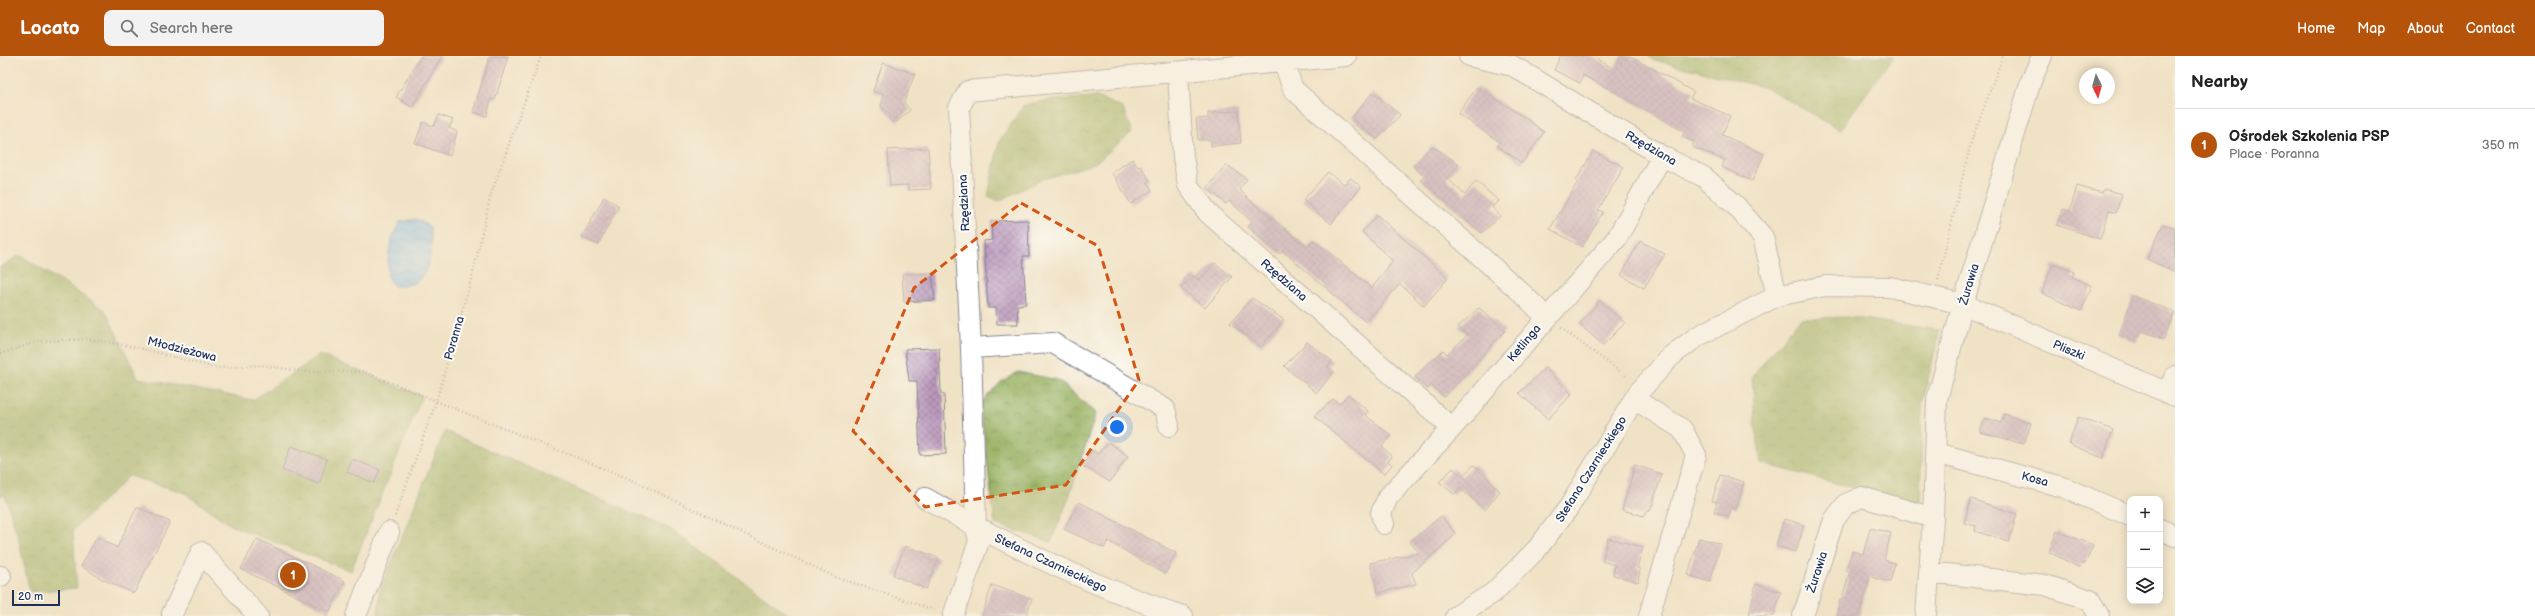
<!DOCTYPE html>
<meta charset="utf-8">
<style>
:root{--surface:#fff;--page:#f2f2f2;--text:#222;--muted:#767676;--line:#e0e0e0;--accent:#b45309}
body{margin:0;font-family:"Balsamiq Sans",sans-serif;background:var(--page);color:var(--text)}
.controls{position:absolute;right:12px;bottom:12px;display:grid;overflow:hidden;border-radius:8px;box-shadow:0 2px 10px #0003}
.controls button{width:36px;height:36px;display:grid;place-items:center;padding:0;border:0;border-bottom:1px solid var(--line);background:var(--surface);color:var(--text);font:20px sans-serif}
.compass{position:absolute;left:2079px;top:12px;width:36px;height:36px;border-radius:50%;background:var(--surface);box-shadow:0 2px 10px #0003;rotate:175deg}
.scale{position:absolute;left:12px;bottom:10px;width:48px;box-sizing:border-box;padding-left:4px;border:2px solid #1b2f5e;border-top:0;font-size:11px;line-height:14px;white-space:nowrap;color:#1b2f5e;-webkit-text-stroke:3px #fdfcf7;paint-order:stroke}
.you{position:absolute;left:1117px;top:371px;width:14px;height:14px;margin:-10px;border:3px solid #fff;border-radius:50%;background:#1a73e8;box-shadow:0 0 0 6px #1a73e833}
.badge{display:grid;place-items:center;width:26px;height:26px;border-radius:50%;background:var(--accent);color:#fff;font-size:13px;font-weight:700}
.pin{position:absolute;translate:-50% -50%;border:2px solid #fff;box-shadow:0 1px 4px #0006}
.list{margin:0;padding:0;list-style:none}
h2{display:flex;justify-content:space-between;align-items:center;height:52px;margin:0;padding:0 16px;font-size:17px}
h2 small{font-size:13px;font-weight:400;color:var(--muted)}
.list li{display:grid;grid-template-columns:26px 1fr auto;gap:12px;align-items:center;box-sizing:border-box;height:72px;padding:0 16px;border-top:1px solid var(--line)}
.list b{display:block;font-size:15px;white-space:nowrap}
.list p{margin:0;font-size:13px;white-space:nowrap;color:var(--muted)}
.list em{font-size:13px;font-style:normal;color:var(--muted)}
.icon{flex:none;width:22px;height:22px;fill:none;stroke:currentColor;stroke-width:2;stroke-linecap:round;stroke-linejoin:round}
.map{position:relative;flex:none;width:2175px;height:560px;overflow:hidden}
header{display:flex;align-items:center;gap:24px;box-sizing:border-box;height:56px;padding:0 20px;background:var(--accent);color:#fff}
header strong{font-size:19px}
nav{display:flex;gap:22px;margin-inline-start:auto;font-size:14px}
.search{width:280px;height:36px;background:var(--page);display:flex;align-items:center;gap:10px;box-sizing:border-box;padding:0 14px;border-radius:8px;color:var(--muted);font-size:15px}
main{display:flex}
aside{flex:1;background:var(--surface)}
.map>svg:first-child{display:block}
.forest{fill:url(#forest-crowns);stroke:#5a7060}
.water{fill:url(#water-waves);stroke:#4e76a8}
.building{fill:url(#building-cross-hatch)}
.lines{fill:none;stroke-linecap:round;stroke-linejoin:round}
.minor-casing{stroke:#868892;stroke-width:22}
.path{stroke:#868892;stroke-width:2.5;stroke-dasharray:1 3;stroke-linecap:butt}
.minor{stroke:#fff;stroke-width:20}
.marked{fill:none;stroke:#d45514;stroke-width:3;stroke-dasharray:8 5;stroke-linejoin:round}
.labels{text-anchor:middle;stroke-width:4;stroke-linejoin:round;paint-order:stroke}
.street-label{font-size:12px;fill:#1b2f5e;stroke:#fdfcf7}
</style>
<header>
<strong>Locato</strong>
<div class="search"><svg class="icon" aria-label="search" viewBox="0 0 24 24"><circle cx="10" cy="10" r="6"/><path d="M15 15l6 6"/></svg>Search here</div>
<nav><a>Home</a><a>Map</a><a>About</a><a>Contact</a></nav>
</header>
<main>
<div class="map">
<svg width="2175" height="560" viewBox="0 0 2175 560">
<defs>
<pattern id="forest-crowns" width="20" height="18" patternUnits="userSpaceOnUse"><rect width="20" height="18" fill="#98b061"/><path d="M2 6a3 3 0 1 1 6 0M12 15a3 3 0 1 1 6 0" fill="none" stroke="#7b9053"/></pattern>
<pattern id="water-waves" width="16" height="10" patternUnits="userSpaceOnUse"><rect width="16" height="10" fill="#80bcf3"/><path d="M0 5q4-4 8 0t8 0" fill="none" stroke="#6899c8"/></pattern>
<pattern id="building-cross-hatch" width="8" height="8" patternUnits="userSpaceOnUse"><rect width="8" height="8" fill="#bb99bc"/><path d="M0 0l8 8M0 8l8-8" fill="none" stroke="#977d9c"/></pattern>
</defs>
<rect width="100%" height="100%" fill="#fdfcf7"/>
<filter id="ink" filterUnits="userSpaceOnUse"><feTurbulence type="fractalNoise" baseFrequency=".025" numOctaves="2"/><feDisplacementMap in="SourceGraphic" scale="8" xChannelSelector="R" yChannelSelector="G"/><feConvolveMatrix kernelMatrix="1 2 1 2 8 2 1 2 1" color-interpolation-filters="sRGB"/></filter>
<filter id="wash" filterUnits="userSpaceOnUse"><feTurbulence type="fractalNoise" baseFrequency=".012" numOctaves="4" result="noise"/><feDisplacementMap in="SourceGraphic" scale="16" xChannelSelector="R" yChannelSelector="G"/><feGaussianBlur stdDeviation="0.9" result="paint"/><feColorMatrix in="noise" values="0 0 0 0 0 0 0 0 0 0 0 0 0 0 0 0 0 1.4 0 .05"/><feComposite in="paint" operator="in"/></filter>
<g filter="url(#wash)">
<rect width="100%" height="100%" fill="#f0e2c5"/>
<path class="forest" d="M1648 0H1893L1840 74 1767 32 1654 4Z
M1097 41 1123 52 1132 76 1094 108 1043 123 999 145 988 140 999 86 1024 49 1051 44Z
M20 199 105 254 138 322 253 344 320 299 422 340 351 515 232 470 183 436 129 420 73 474 77 532 30 536 18 481 5 439 0 440V211Z
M1848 261 1940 274 1922 348 1920 450 1761 407 1755 366 1752 320 1801 262Z
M1018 316 1058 324 1096 357 1068 444 1051 486 995 468 980 348 1001 326Z
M445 375 670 473 791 560H378L380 534Z"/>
<path class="water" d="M416 163 430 171C434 198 429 234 394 230L388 223C387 202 389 184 400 166Z"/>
<g id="blocks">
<path class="building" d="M421 0H442L412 51 396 41Z
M490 0H508L495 44 491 43 487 60 473 56Z
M1560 0H1592L1614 13 1621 0H1630L1694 36 1690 42 1730 60 1722 79 1764 98 1752 125 1722 111 1725 104 1692 91 1694 86 1682 81 1685 76 1613 35 1583 19 1580 27 1554 14Z
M883 7 915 18 904 46 910 54 897 66 881 50 884 39 873 35Z
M1477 31 1524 61 1544 76 1522 107 1497 90 1500 86 1458 58Z
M1373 36 1400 59 1377 83 1351 62Z
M1238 55 1241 87 1211 90V84H1198L1196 63 1208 62V57Z
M439 59 453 64 449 72 457 76 450 100 415 87 423 66 434 70Z
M1432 90 1459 108 1447 122 1465 139 1476 125 1499 145 1492 151 1500 160 1482 177 1421 124 1424 120 1413 110Z
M928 92 931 133 908 134V129L890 130 888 94Z
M1593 95 1624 111 1598 154 1603 156 1582 191 1550 173 1578 126 1576 125Z
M1132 103 1138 111 1141 110 1150 124 1147 126 1152 134 1131 148 1112 117Z
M1227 109 1247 123 1239 133 1252 146 1308 191 1314 184 1372 232 1393 205 1362 176 1377 159 1448 222 1424 250 1400 228 1366 266 1283 195 1280 198 1248 171 1252 166 1230 145 1226 148 1207 132Z
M1328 116 1344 128 1351 122 1361 131 1331 168 1303 144Z
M2077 130 2102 137 2104 133 2122 138 2116 157 2109 155 2100 183 2057 169 2063 153 2070 155Z
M604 141 619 150 598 189 582 181Z
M1028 164 1029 200H1023L1026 248 1017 249 1018 268H997L996 252H988L984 185 992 184 991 165Z
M2163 168 2175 173V216L2147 203Z
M1640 185 1665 198 1644 232 1621 219Z
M1215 207 1232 221 1205 252 1181 232 1193 220 1199 224Z
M2053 208 2074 216 2072 221 2092 230 2081 255 2042 237Z
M932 217 935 244 904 246 902 218Z
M2133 240 2175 256 2164 283 2142 275 2137 286 2119 279Z
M1252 242 1284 264 1261 291 1230 267Z
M1600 245 1625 267 1603 289 1579 268Z
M1479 252 1505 275 1444 341 1431 329 1428 333 1415 321 1443 294 1447 298 1468 279 1458 271Z
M1307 286 1332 305 1328 311 1334 315 1317 337 1284 310Z
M939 292 941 338H944L946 398 920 399 917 325H909L905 293Z
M1545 312 1572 338 1548 363 1519 337Z
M1348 338 1368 355 1365 359 1392 380 1382 390 1392 401 1388 405 1392 409 1384 418 1314 360 1333 343 1339 348Z
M2004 358 2031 367 2024 388 1980 376 1985 362 2001 367Z
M2078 361 2113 374 2103 402 2069 388Z
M1109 386 1128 400 1110 426 1083 410 1092 394 1098 398Z
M291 390 327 403 319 428 282 414Z
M352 403 380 414 374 427 347 416Z
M1474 409 1500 435 1485 454 1460 432 1454 438 1439 426 1453 412 1462 420Z
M1635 409 1662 418 1650 455H1647L1644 460 1622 454Z
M1720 419 1744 426 1736 453 1731 451 1729 460 1714 456 1717 446 1712 445Z
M1971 443 2017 458 2009 486 1975 475 1976 470 1964 467Z
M1079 446 1176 497 1165 518 1108 485 1104 492 1064 473Z
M137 451 170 466 134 537 102 523 81 510 97 481 117 492Z
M1441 460 1456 478 1412 517 1416 528 1378 537 1370 507 1419 497 1410 486Z
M1784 463 1804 469 1796 496 1776 490Z
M1870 472 1891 477 1884 504 1895 507 1890 526 1870 521 1859 560H1837L1840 543H1842L1850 515 1846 514 1852 495 1863 498Z
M2057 475 2093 489 2085 508 2082 507 2080 512 2049 496Z
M1608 482 1643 491 1637 512 1640 513 1638 526 1613 519 1615 509 1602 505Z
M1699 482 1721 488 1710 526 1688 519Z
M257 483 345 525 329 556 241 513Z
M905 490 939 502 926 533 893 519Z
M1756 528 1781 536 1774 560H1749Z
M992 529 1032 543 1026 560H982Z"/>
</g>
</g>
<g filter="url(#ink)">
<use href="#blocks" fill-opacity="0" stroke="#868892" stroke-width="1"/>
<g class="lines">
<g class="minor-casing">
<path id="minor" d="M1469 0 1513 10 1662 100 1704 121 1736 150 1763 181 1777 240
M1284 7 1293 33 1525 240 1546 261
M1178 17 1183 101 1188 129 1208 157 1452 372
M971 292 1053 287 1165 353 1169 370
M2167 337 2175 320
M1634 343 1682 373 1696 399 1649 560
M1936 397 2063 431 2130 460
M925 442C1007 489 1093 531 1183 560
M1384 468 1381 457 1388 441 1452 372 1617 182 1662 100
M2160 473 2175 480
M1929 516 2045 529 2090 544 2099 560
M0 520H1
M172 558 201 496 258 560
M356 560 389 476
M953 560 979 485 976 472 971 292 959 52 968 35 1346 0
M1456 560 1493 537 1537 493 1569 451 1638 337 1671 300 1698 280 1777 240 1825 230 1890 231 1963 248 2175 340
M1803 560 1834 464 1846 448 1862 441 1933 462
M1926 560 1933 462 1937 343 1963 248 2031 25 2042 0"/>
</g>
<path class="path" d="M1938 224 1971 86 2003 0
M1561 272 1626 320
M0 298 40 285 88 283 135 291 217 312 261 309 306 316 362 315 632 424 835 521 937 555
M395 460 436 346 474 213 491 138 541 0"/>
<use href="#minor" class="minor"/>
</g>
</g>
<path d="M0 0H2175V560H0ZM1021 147 1098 190 1139 324 1066 429 925 451 853 375 914 232Z" fill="#f0e2c5" fill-opacity=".55" fill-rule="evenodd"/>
<path class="marked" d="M1021 147 1098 190 1139 324 1066 429 925 451 853 375 914 232Z"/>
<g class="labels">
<g class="street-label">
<text transform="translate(1651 92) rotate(30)" y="4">Rzędziana</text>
<text transform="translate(964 147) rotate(-93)" y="4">Rzędziana</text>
<text transform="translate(1284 224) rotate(41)" y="4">Rzędziana</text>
<text transform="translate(1969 228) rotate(-73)" y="4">Żurawia</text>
<text transform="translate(454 282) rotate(-74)" y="4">Poranna</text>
<text transform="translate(1524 287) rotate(-50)" y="4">Ketlinga</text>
<text transform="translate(182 293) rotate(14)" y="4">Młodzieżowa</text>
<text transform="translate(2069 294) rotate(23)" y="4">Pliszki</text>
<text transform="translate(1591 413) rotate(-58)" y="4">Stefana Czarnieckiego</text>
<text transform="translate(2035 423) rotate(15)" y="4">Kosa</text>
<text transform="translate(1051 507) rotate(25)" y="4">Stefana Czarnieckiego</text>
<text transform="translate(1817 516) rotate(-72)" y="4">Żurawia</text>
</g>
</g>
</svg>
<div class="controls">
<button>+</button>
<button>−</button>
<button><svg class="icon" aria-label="layers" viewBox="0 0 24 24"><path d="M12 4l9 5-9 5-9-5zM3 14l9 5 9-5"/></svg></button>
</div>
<svg class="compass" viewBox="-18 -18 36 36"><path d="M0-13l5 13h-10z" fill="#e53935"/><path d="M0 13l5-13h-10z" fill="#767676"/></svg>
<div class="scale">20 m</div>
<div class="you"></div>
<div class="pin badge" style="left:293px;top:519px">1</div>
</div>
<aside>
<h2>Nearby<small></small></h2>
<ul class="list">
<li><span class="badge">1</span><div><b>Ośrodek Szkolenia PSP</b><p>Place · Poranna</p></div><em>350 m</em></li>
</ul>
</aside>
</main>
